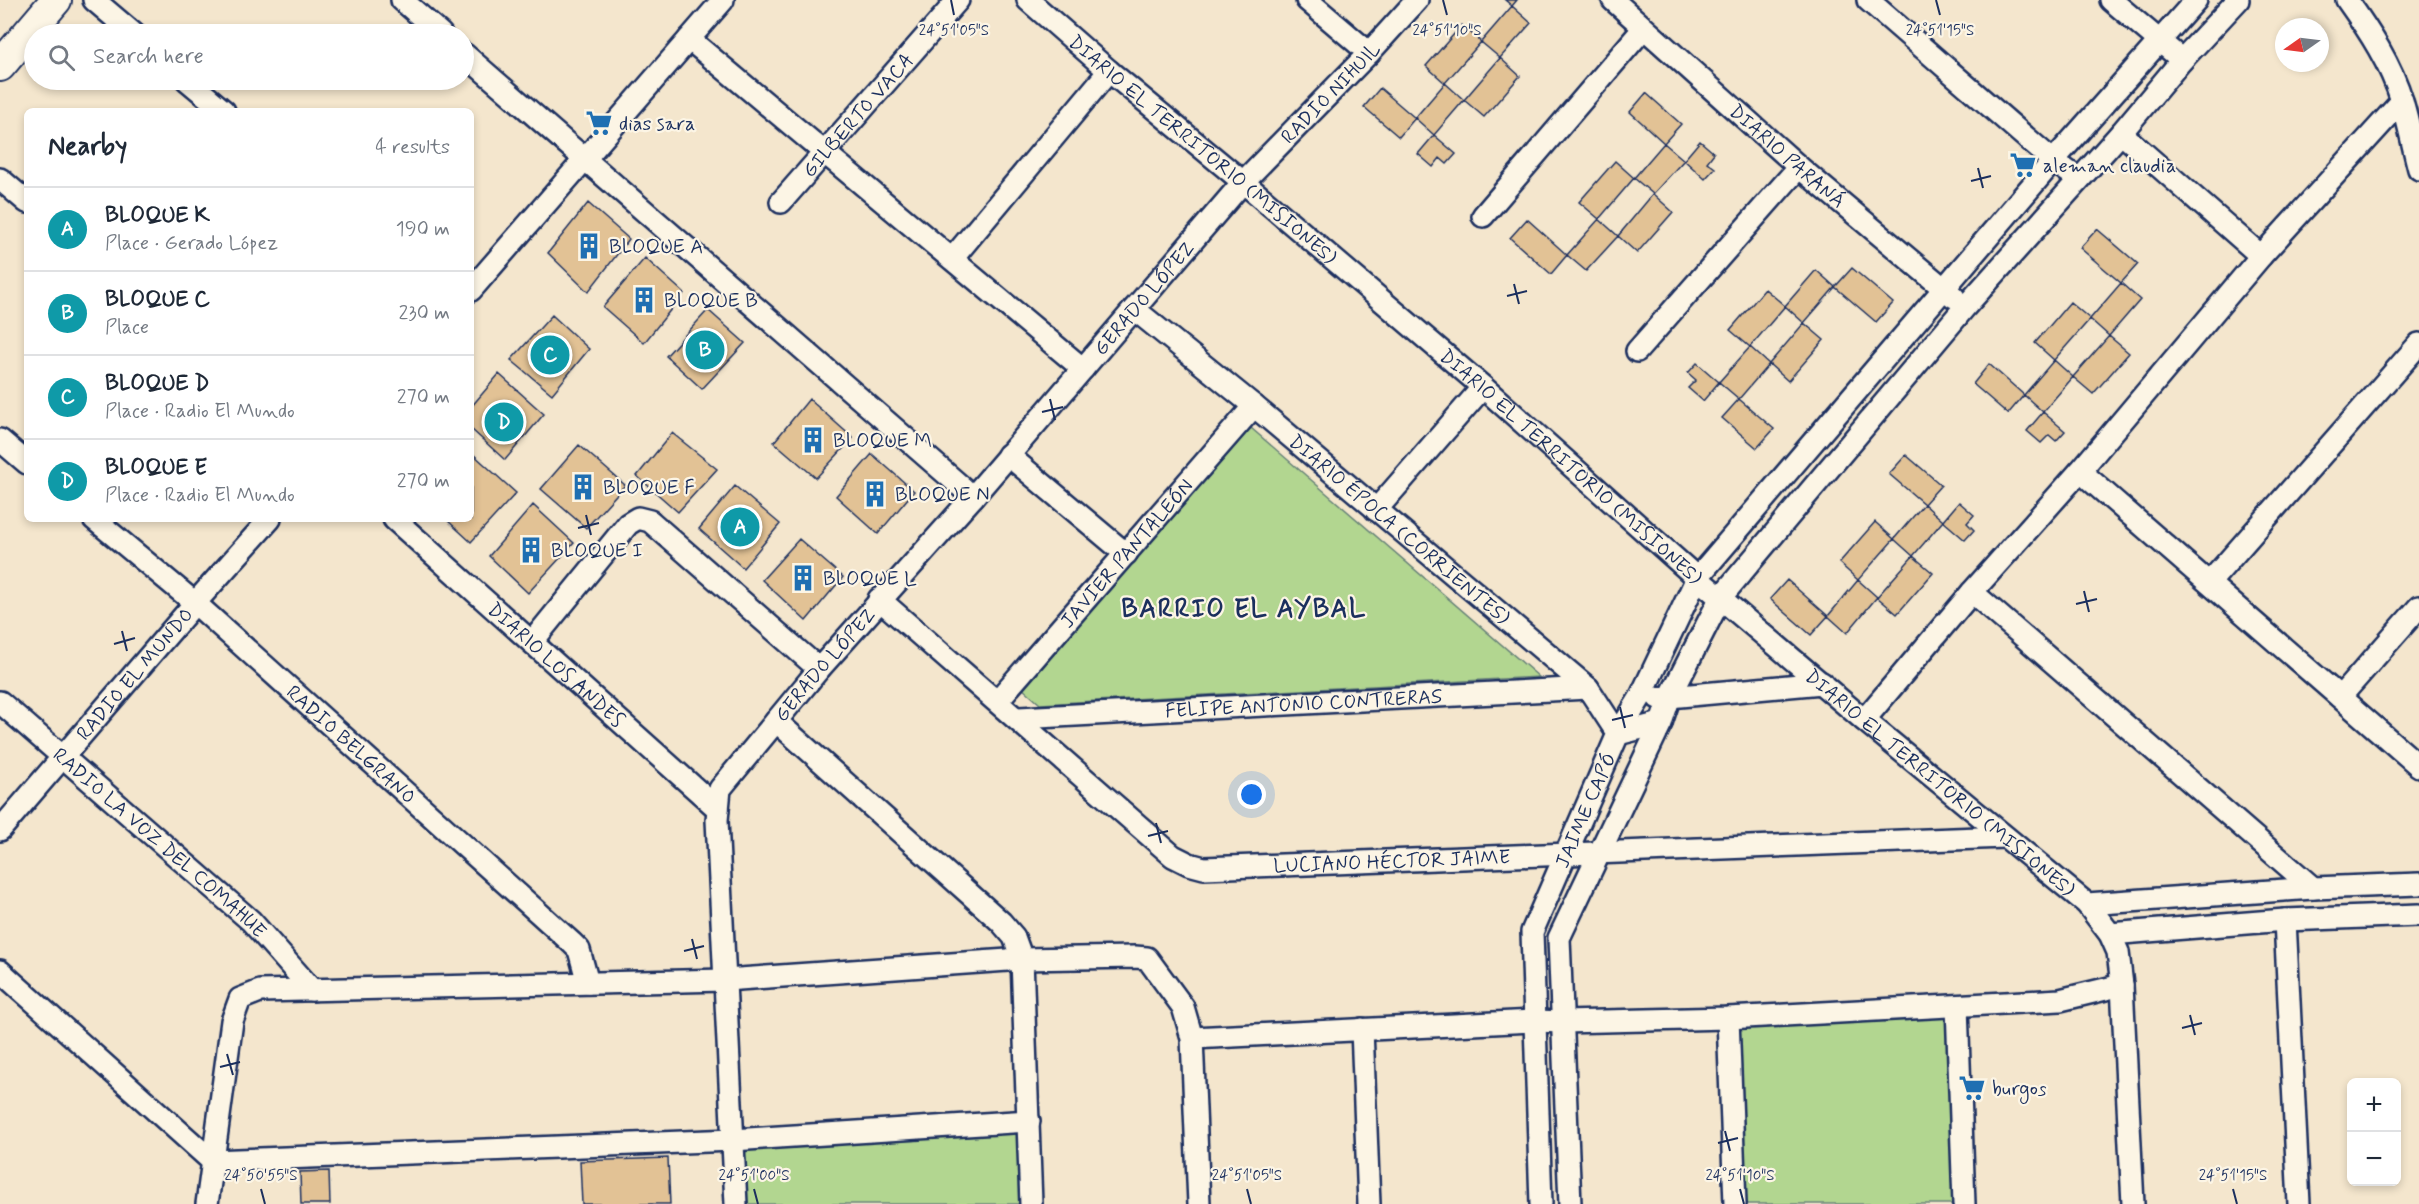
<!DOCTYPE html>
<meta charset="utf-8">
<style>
:root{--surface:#fff;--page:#f2f2f3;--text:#1f2937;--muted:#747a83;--line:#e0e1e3;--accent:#db2777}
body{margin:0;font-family:Mynerve,sans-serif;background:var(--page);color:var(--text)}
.controls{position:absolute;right:18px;bottom:18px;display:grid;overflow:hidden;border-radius:9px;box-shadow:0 3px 9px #0003}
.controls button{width:54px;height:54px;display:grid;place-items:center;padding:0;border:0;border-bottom:2px solid var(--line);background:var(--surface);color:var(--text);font:30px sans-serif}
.compass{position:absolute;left:2275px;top:18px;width:54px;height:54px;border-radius:50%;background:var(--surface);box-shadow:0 3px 9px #0003;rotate:256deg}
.you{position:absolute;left:1252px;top:795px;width:21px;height:21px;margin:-15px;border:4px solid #fff;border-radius:50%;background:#1a73e8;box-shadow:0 0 0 9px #1a73e833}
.badge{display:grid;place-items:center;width:39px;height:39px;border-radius:50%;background:var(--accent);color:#fff;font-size:20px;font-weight:700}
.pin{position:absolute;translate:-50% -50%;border:3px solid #fff;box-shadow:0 2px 6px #0006}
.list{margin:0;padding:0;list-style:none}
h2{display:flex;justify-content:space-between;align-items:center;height:78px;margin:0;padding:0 24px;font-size:26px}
h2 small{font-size:20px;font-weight:400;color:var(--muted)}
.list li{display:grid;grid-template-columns:39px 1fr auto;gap:18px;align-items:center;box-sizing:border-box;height:84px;padding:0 24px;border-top:2px solid var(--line)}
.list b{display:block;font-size:22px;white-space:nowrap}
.list p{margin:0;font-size:20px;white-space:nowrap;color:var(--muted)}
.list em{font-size:20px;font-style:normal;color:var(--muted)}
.icon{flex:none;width:33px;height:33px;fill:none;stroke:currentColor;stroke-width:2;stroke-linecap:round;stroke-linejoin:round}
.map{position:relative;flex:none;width:2419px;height:1204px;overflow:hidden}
.search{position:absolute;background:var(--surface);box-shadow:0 3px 9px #0003;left:24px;top:24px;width:450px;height:66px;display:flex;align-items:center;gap:15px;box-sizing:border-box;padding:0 21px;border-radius:33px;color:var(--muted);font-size:22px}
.panel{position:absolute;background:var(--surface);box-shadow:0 3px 9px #0003;left:24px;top:108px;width:450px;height:414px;border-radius:9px}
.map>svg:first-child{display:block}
.green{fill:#b2d690;stroke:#668277;stroke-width:1.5}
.building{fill:#e2c295;stroke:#1b2f5e;stroke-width:1.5}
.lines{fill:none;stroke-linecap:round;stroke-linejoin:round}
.street-casing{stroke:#1b2f5e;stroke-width:26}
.secondary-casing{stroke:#1b2f5e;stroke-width:34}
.street{stroke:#fcf5e5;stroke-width:21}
.secondary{stroke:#fcf5e5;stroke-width:30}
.ticks{fill:none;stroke:#1b2f5e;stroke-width:2}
.labels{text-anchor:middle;stroke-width:4.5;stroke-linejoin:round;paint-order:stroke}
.street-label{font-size:20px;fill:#1b2f5e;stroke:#fcf5e5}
.poi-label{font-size:20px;fill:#1b2f5e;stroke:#fcf5e5;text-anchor:start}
.district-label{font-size:26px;font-weight:bold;letter-spacing:1.5px;fill:#1b2f5e;stroke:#fcf5e5}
.ticks-label{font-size:15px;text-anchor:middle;fill:#1b2f5e;stroke:#fcf5e5;stroke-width:4.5;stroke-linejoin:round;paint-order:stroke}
</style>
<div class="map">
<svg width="2419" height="1204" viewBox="0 0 2419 1204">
<rect width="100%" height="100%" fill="#f4e6cd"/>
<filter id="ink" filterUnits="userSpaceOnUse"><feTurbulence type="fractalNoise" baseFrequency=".0167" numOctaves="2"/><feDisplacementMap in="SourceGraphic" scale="12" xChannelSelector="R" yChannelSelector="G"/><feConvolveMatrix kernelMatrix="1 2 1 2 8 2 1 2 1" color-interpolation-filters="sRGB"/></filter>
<g filter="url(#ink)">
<path class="green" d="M1251 428 1539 677 1040 704 1022 688Z
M1955 1007 1965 1204H1736L1729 1018Z
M1029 1122 1030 1204H736L732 1132Z"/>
<path class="building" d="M1505 0H1517L1512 6Z
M1512 6 1531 23 1500 58 1481 42Z
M1462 25 1481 42 1445 83 1426 66Z
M1500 58 1520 76 1484 117 1464 100Z
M1445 83 1464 100 1434 135 1415 118Z
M1380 88 1415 118 1399 137 1364 107Z
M1646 93 1681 124 1664 143 1630 112Z
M1434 135 1456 154 1447 164 1440 158 1433 167 1418 154Z
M1700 141 1714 153 1707 162 1715 168 1705 179 1684 160Z
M1664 143 1684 160 1653 194 1634 178Z
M1615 161 1634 178 1599 219 1579 202Z
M1653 194 1673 212 1637 253 1618 236Z
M588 203 629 239 588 292 548 253Z
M1527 219 1567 255 1551 274 1510 238Z
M1599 219 1618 236 1586 271 1567 255Z
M2097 229 2138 264 2121 283 2080 248Z
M645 258 684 293 644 343 603 307Z
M1852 268 1893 303 1876 322 1835 287Z
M1816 270 1835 287 1804 323 1785 306Z
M2121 283 2140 300 2109 336 2090 319Z
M1765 289 1785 306 1750 347 1730 330Z
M2070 302 2090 319 2054 360 2035 343Z
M708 310 745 343 702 389 666 356Z
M552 315 589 349 552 394 511 360Z
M1804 323 1824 340 1788 381 1769 364Z
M2109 336 2129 353 2093 394 2073 377Z
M1750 347 1769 364 1739 399 1719 382Z
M2054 360 2073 377 2043 412 2024 395Z
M1697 363 1719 382 1703 401 1688 388 1696 380 1688 373Z
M1989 364 2024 395 2008 414 1973 384Z
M499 374 544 414 505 460 471 429V407Z
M809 399 853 438 816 478 774 442Z
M1739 399 1774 429 1757 448 1722 418Z
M2043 412 2065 431 2056 441 2049 435 2041 443 2027 431Z
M672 433 717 469 678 512 637 476Z
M579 445 625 485 586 528 541 489Z
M473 454 516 493 471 542 446 519H471V456Z
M872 454 914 491 878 534 836 496Z
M1906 455 1941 485 1924 504 1889 474Z
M735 486 780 524 743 568 699 529Z
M1959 502 1974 515 1967 523 1974 530 1965 540 1943 521Z
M1924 504 1943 521 1913 556 1894 539Z
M533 505 574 543 528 593 489 556Z
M1875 522 1894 539 1858 580 1839 563Z
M799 539 843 577 806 621 762 580Z
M1913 556 1933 573 1897 614 1877 597Z
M1787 580 1828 616 1811 635 1770 599Z
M1858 580 1877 597 1847 633 1828 616Z
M668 1158 670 1204H582L580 1161Z
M329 1171 330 1204H301L300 1172Z"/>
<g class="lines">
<g class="street-casing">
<g id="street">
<path d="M94 0 134 34"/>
<path d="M402 0 441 34"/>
<path id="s1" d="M1028 0 1109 71 1243 182 1483 387 1697 578 1864 720 2087 904 2110 934 2118 952 2122 985 2133 1204"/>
<path d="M1307 0 1369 53"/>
<path id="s2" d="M1613 0 1799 167 1954 297"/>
<path d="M1868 0 2053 161 2079 179"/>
<path d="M2111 0 2182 60"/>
<path d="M2347 0C2369 31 2391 64 2402 101 2409 124 2413 147 2419 169"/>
<path d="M689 39 1083 369"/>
<path d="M464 54 973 497"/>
<path d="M187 80 224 111"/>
<path d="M2121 133 2261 256"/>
<path d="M0 179 27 202"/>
<path id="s3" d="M781 202 958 0"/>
<path d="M1483 216 1643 29"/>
<path d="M952 259 1109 71"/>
<path d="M471 290 723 0"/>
<path id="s4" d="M1134 309 1254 406 1588 688 1618 734 1661 723"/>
<path d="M1637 351 1799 167"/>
<path d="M0 440 27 463"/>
<path d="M1008 455 1126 554"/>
<path d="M2080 471 2419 766"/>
<path d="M1376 510 1483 387"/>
<path id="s5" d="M94 519 195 603 572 943 579 950 588 983"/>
<path id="s6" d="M394 519 718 809"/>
<path d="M2210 582 2419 344"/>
<path d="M1972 592 2313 888"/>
<path id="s7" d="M879 599 1173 856 1189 864 1204 868 2005 837"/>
<path d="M532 642 628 524 638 518 650 521 819 669"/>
<path d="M2340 697 2419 607"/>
<path d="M1658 698 1822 683"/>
<path id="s8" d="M998 700 1254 406"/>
<path id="s9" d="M0 702 251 921 312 990"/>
<path id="s10" d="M1019 718 1588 688"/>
<path d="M1864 720 1972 592 2080 471 2261 256 2402 101"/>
<path d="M776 721 1001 922 1014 937 1022 959 1031 1204"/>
<path id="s11" d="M0 830 195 603 270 519"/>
<path d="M2087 904 2313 888 2419 884"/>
<path d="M2285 920 2299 1204"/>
<path d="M2110 934 2285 920 2419 915"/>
<path d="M0 971 212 1161 733 1140 1029 1121"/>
<path d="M1957 1006 1964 1204"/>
<path d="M1728 1018 1735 1204"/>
<path d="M1362 1029 1369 1204"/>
<path d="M1192 1038 1535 1021 1563 1022 1728 1018 2060 1000 2122 985"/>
<path d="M207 1204 232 1021 240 999 260 991 725 980 1022 959 1135 957 1147 958 1183 1007 1192 1038 1199 1204"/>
<path id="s12" d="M736 1204 717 820 720 789 819 669 973 497 1243 182 1369 53 1417 0"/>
<path id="s13" d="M1541 1204 1532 932 1618 734 1640 698 1697 578 2053 161 2196 0"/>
<path d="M1570 1204 1559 938 1661 723 1669 699 1721 597 1965 307 2121 133 2182 60 2238 0"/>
</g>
</g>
<g class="secondary-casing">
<path id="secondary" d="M0 66 56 0"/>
</g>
<use href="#street" class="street"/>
<use href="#secondary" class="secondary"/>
</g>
</g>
<path class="ticks" d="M951 0 954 15M1443 0 1447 15M1936 0 1940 15M1978 168 1983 188M1971 181 1991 176M1514 284 1519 304M1507 296 1527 291M1050 399 1055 420M1042 412 1063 407M586 515 591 535M578 528 599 523M2084 591 2089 612M2076 604 2097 599M122 631 127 651M114 644 135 638M1620 707 1625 728M1612 720 1633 715M1156 823 1161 843M1148 836 1168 831M692 939 697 959M684 951 704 946M2190 1015 2195 1035M2182 1028 2202 1023M227 1054 233 1075M220 1067 240 1062M1725 1131 1730 1151M1718 1143 1738 1138M261 1189 265 1204M754 1189 758 1204M1247 1189 1251 1204M1740 1189 1744 1204M2233 1189 2237 1204"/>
<defs>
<g id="supermarket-bare" transform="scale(2.07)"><path d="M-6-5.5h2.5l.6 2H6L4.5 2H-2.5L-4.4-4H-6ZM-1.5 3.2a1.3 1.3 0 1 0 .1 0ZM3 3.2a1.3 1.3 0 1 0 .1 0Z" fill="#1f6fb2" stroke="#fcf5e5" stroke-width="2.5" paint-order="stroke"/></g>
<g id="building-bare" transform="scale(2.07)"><path d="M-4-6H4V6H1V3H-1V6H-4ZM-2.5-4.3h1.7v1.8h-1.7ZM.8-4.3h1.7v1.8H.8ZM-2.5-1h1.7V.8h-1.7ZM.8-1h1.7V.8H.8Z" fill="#1f6fb2" stroke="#fcf5e5" stroke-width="2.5" paint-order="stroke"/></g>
</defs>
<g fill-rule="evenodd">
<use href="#supermarket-bare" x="599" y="123"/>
<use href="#supermarket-bare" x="2023" y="165"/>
<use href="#building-bare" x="589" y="246"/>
<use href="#building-bare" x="644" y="300"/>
<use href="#building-bare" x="813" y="440"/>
<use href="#building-bare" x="583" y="487"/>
<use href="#building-bare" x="875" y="494"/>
<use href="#building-bare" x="531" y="550"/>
<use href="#building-bare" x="803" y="578"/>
<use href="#supermarket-bare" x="1972" y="1088"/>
</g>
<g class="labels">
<g class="street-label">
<text dy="7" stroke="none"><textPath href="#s12" startOffset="1342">RADIO NIHUIL</textPath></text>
<text dy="7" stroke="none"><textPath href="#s3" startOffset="116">GILBERTO VACA</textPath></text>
<text dy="7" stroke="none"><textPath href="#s1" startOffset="230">DIARIO EL TERRITORIO (MISIONES)</textPath></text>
<text dy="7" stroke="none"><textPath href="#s2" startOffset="234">DIARIO PARANÁ</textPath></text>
<text dy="7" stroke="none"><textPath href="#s12" startOffset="1064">GERADO LÓPEZ</textPath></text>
<text dy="7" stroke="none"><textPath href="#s1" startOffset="716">DIARIO EL TERRITORIO (MISIONES)</textPath></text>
<text dy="7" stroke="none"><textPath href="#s4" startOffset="345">DIARIO ÉPOCA (CORRIENTES)</textPath></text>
<text dy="7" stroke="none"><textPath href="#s8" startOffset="195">JAVIER PANTALEÓN</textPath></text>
<text dy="7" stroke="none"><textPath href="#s6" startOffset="218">DIARIO LOS ANDES</textPath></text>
<text dy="7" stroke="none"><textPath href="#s12" startOffset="578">GERADO LÓPEZ</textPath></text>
<text dy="7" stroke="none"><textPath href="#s11" startOffset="206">RADIO EL MUNDO</textPath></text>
<text dy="7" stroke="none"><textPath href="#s10" startOffset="285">FELIPE ANTONIO CONTRERAS</textPath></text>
<text dy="7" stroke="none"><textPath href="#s5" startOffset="342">RADIO BELGRANO</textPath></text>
<text dy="7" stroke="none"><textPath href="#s1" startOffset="1202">DIARIO EL TERRITORIO (MISIONES)</textPath></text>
<text dy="7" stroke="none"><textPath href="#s13" startOffset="405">JAIME CAPÓ</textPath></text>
<text dy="7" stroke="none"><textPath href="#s9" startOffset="213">RADIO LA VOZ DEL COMAHUE</textPath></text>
<text dy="7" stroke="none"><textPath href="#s7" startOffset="612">LUCIANO HÉCTOR JAIME</textPath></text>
</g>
<g class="poi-label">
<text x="619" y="130">dias sara</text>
<text x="2043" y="172">aleman claudia</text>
<text x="609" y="253">BLOQUE A</text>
<text x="664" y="307">BLOQUE B</text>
<text x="833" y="447">BLOQUE M</text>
<text x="603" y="494">BLOQUE F</text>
<text x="895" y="501">BLOQUE N</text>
<text x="551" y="557">BLOQUE I</text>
<text x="823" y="585">BLOQUE L</text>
<text x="1992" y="1095">burgos</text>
</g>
<g class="district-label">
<text x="1244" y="617">BARRIO EL AYBAL</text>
</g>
</g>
<g class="ticks-label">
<text x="954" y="35">24°51'05"S</text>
<text x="1447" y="35">24°51'10"S</text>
<text x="1940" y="35">24°51'15"S</text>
<text x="261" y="1180">24°50'55"S</text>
<text x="754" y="1180">24°51'00"S</text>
<text x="1247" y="1180">24°51'05"S</text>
<text x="1740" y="1180">24°51'10"S</text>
<text x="2233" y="1180">24°51'15"S</text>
</g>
</svg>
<div class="controls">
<button>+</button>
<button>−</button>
</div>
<svg class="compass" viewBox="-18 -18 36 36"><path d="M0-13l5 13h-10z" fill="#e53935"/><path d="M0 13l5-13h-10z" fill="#747a83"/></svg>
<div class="you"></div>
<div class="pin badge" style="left:740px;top:527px;background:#0f9aa8">A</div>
<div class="pin badge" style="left:705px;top:350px;background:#0f9aa8">B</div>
<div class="pin badge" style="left:550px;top:355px;background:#0f9aa8">C</div>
<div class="pin badge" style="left:504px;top:422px;background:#0f9aa8">D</div>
<div class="search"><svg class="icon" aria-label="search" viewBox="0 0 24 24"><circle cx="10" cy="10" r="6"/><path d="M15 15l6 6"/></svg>Search here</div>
<section class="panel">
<h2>Nearby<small>4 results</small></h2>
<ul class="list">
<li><span class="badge" style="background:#0f9aa8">A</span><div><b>BLOQUE K</b><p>Place · Gerado López</p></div><em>190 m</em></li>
<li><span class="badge" style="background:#0f9aa8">B</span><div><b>BLOQUE C</b><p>Place</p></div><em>230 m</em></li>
<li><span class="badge" style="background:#0f9aa8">C</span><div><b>BLOQUE D</b><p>Place · Radio El Mundo</p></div><em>270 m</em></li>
<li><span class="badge" style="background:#0f9aa8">D</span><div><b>BLOQUE E</b><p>Place · Radio El Mundo</p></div><em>270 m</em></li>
</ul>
</section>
</div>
